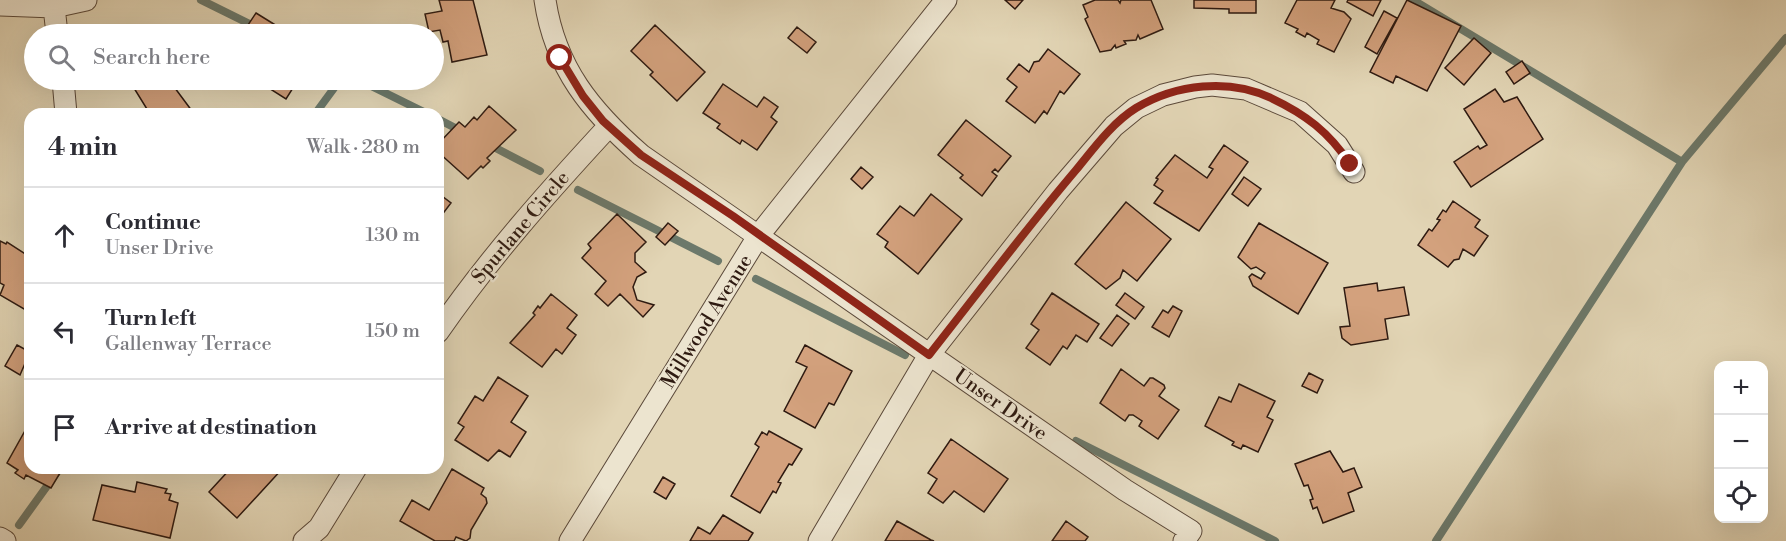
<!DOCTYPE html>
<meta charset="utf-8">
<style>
:root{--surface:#fff;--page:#f7f7f7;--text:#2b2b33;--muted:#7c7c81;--line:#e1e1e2}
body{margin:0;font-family:"Libre Bodoni",serif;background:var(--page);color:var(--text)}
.controls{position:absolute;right:18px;bottom:18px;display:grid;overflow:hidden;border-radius:12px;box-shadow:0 6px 24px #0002}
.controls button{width:54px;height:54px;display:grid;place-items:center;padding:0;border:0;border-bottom:2px solid var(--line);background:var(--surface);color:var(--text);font:30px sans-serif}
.stop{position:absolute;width:18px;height:18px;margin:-14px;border:4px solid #8f2418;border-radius:50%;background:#fff}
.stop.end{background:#8f2418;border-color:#fff;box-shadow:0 2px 6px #0008}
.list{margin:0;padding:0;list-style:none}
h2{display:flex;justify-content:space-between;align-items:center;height:78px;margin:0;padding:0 24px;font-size:26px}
h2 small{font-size:20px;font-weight:400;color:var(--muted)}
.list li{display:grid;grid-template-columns:39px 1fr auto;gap:18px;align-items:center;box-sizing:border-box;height:96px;padding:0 24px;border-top:2px solid var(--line)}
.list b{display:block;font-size:22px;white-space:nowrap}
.list p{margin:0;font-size:20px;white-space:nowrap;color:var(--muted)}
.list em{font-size:20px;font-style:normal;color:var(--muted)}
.icon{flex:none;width:33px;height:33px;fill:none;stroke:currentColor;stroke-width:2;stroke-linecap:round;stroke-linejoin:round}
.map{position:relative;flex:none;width:1786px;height:541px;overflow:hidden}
.search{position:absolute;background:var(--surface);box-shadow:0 6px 24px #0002;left:24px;top:24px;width:420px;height:66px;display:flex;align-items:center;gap:15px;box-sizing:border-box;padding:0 21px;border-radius:33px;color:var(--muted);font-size:22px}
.panel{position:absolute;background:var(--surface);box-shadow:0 6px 24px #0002;left:24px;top:108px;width:420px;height:366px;border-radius:18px}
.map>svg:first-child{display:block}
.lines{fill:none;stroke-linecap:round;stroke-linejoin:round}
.stream{stroke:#6c796b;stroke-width:8}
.building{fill:#d3a17d;stroke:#2e1a11;stroke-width:1.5}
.street-casing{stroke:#5b493a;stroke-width:23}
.street{stroke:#ece4cf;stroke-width:21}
.route{stroke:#8f2418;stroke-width:8}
.labels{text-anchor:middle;stroke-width:4.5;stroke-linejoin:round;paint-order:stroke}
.street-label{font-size:20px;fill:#2e1a11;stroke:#ece4cf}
</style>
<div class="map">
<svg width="1786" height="541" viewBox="0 0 1786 541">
<rect width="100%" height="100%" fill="#e2d5b5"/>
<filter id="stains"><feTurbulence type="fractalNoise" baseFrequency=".00333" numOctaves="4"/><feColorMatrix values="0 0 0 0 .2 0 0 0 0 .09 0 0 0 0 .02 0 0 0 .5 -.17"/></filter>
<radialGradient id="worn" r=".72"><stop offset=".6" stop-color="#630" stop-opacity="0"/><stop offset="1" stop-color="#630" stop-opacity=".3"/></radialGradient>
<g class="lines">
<path class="stream" d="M201 0 270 34
M1413 0 1682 162
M359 80 428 114
M315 114 340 80
M438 119 461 131
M488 144 540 171
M578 190 718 261
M756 279 905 355
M1076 441 1275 541
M19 525 60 468
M1436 541 1682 162 1786 38"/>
</g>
<path class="building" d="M439 0H473L487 55 452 62 448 41 443 42 440 30 429 32 425 14 442 11Z
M1005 0H1023L1015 9Z
M1095 0H1118L1120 3 1121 0H1151L1163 29 1140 39 1138 35 1136 40 1124 41 1126 44 1116 48 1115 45 1111 50 1100 52 1085 19 1088 17 1083 5Z
M1194 0H1256V13H1229V9L1194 8Z
M1297 0H1335L1331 8 1344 12 1351 19 1334 52 1317 44 1319 40 1307 33 1305 37 1296 32 1298 29 1285 23Z
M1348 0H1381L1373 16 1347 2Z
M1407 0 1461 26 1427 91 1396 76 1393 83 1370 72Z
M1384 11 1397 18 1377 54 1365 47Z
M256 13 290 34H242Z
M655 25 705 72 677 101 650 75 653 72 631 51Z
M797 27 816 42 807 53 788 38Z
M1474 38 1491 53 1464 85 1445 68Z
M1048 49 1080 74 1064 94 1060 91 1047 114 1044 111 1035 123 1006 101 1017 87 1007 79 1019 64 1029 72 1034 62 1039 61Z
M1522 61 1530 73 1514 84 1506 72Z
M129 80H169L192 111 189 114H150Z
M256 80H298L286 99Z
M723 84 757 107 764 97 778 107 771 117 777 122 757 150 742 140 740 144 717 128 720 124 703 113Z
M1495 89 1504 102 1517 97 1543 139 1471 187 1454 162 1478 146 1480 149 1487 145 1464 109Z
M489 106 516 130 487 158 490 161 483 168 481 166 468 179 438 152V144L459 122 465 127 474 117 477 120Z
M966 120 1011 156 998 172 995 169 992 172 997 176 982 196 960 178 963 175 938 155Z
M1224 145 1248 162 1199 231 1154 203 1163 191 1154 185 1158 179 1156 178 1175 155 1207 178 1213 169 1209 167Z
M861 167 873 177 862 189 851 179Z
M1244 177 1261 189 1248 206 1232 194Z
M438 193 451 203 438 220Z
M931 194 962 219 918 274 885 247 888 242 877 234 900 206 914 216Z
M1453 201 1480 220 1475 227 1488 236 1474 256 1463 249 1459 259 1454 260 1448 267 1418 245 1429 229 1432 231 1440 220 1437 219 1443 210 1446 212Z
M1126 202 1171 239 1137 281 1123 270 1120 278 1106 289 1075 264Z
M617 214 646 242 635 253V262L646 272 637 277 633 287 637 300 654 305 643 317 620 294 608 306 595 294 606 281 582 258 591 248 588 244Z
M668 223 678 231 665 245 656 237Z
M1259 223 1328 263 1298 314 1253 286 1249 277 1252 274 1261 279 1265 273 1256 267 1251 269 1238 257Z
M0 241 6 244 7 242 30 257V307L24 309 0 295 4 285 0 283Z
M1377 283 1378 291 1404 287 1409 315 1385 319 1388 339 1351 345 1342 338 1340 327 1350 326 1344 288Z
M1052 293 1099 324 1087 342 1076 335 1067 349 1063 346 1050 365 1026 348 1039 330 1031 324Z
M1125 293 1144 307 1135 319 1116 305Z
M551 294 577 315 567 328 576 335 562 354 556 349 542 367 510 343 535 315 533 313 538 306 540 308Z
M1173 306 1182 311 1169 337 1152 327 1163 310 1168 313Z
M1117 315 1129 324 1112 346 1100 338Z
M17 345 30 352 20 375 5 366Z
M805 345 852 371 834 405 829 403 815 428 784 411 807 367 796 362Z
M1121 369 1144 386 1150 378H1153L1164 385 1165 388 1159 396 1179 410 1158 439 1139 426 1142 421 1133 415H1129L1125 421 1100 403Z
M1309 373 1323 380 1317 393 1302 386Z
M498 377 528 396 511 422 526 432 510 457 499 450 488 461 455 440 464 427 458 423 475 396 483 401Z
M1239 384 1275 401 1267 417 1273 420 1258 452 1243 445 1241 449 1232 445 1234 442 1205 426 1219 397 1231 402Z
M26 429 30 431V468H63L51 488 26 475 24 479 15 473 18 470 7 463Z
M769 431 802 449 792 465 789 464 778 482 781 483 776 493 773 491 760 513 731 496 759 447 755 444 762 432 767 435Z
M951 439 1008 479 984 512 954 491 943 503 928 493 937 479 928 473Z
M1330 451 1343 472 1354 468 1362 487 1348 493 1354 511 1323 523 1317 507 1313 509 1310 500 1313 499 1308 485 1304 486 1295 464Z
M231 468H283L237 518 209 492Z
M452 469 484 488 481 494 486 498 487 503 471 530 470 538 466 541 456 537 454 541H435L400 521 412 500 429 510Z
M663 477 675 484 666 499 654 492Z
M137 482 167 489 165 493 171 494 169 500 178 503 170 538 93 520 102 485 135 492Z
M723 515 753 533 748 541H690L698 527 710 534Z
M897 521 931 540 934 541H885Z
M1066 521 1088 537 1085 541H1052Z"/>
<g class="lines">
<g class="street-casing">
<path id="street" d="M545 0C555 68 591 111 641 155L1125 490 1191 531 1184 541
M0 5 54 7 86 0
M54 7 57 34
M63 80 66 114
M438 332C489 258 548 192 609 126
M0 538 5 541
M304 541 319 528 356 468
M570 541 759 235 946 0
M819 541 929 355 1058 191 1114 126 1136 108 1163 95 1195 87 1212 85 1246 89 1300 112 1337 145 1354 172"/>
</g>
<use href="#street" class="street"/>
</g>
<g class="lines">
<path class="route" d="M560 58 583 96 603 121 641 155 733 216 929 355C978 293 1025 230 1076 170 1094 148 1112 123 1136 108 1176 84 1229 78 1271 98 1305 114 1329 132 1350 164"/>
</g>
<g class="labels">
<g class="street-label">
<text transform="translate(520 227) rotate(-50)" y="7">Spurlane Circle</text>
<text transform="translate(706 321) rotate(-58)" y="7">Millwood Avenue</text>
<text transform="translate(1001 404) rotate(35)" y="7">Unser Drive</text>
</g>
</g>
<rect width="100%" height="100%" filter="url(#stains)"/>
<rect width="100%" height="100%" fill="url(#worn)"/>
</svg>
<div class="controls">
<button>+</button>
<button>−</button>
<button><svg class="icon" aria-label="locate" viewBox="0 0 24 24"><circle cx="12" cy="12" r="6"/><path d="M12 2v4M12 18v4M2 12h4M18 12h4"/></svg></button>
</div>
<div class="stop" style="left:560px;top:58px"></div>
<div class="stop end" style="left:1350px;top:164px"></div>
<div class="search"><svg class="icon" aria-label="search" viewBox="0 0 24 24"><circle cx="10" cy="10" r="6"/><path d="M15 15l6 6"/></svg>Search here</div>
<section class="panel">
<h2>4 min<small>Walk · 280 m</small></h2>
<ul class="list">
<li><svg class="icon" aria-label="ahead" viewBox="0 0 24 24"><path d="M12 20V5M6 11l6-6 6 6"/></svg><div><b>Continue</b><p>Unser Drive</p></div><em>130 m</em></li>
<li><svg class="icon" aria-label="left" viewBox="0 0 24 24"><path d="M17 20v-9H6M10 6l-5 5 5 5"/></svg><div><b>Turn left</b><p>Gallenway Terrace</p></div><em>150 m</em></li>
<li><svg class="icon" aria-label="arrive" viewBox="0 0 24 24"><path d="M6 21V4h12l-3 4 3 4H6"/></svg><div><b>Arrive at destination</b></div></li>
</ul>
</section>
</div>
